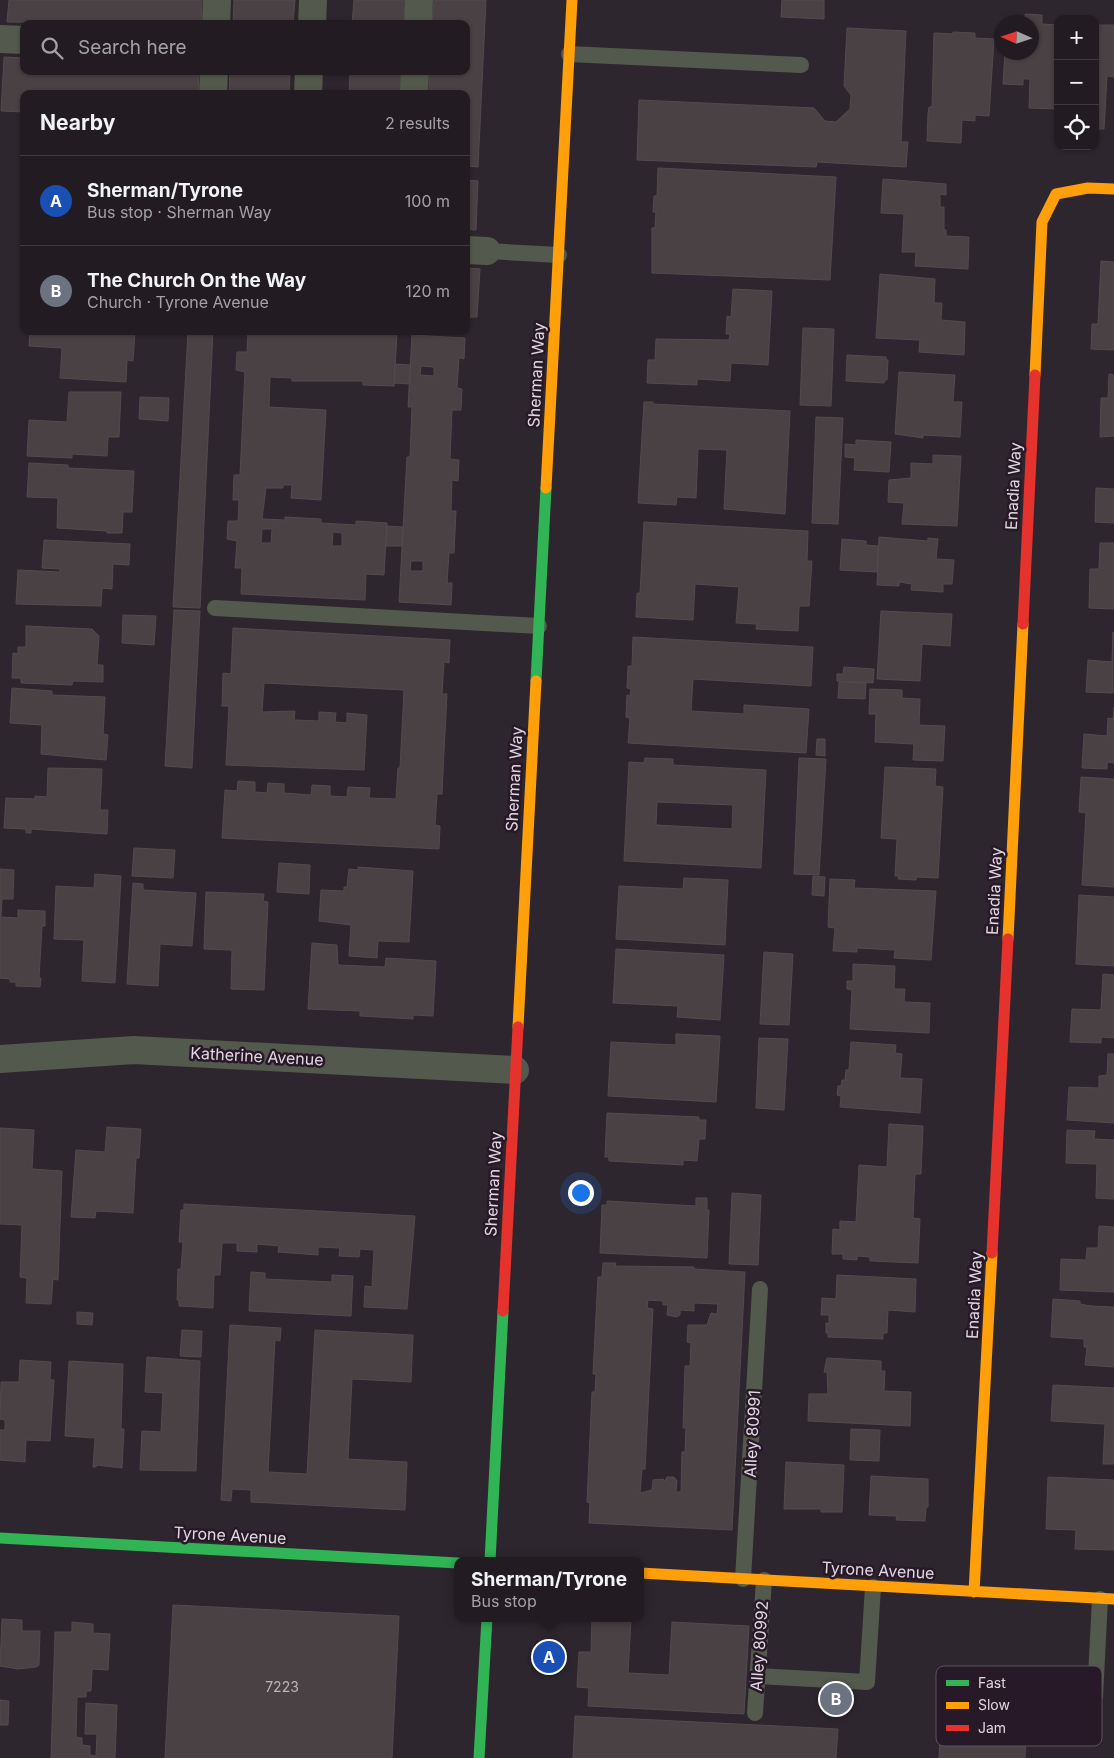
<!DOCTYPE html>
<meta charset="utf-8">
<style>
:root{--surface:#221c22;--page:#2a252a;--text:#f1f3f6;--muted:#a2a1a5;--line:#3f3a40;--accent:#a299a2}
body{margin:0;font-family:Inter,sans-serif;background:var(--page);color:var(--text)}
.controls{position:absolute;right:15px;top:15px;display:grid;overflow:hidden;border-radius:10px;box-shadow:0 1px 4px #0004}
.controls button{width:45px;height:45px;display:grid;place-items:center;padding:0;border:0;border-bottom:1px solid var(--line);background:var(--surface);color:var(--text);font:25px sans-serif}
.compass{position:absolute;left:994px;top:15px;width:45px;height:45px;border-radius:50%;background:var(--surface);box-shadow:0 1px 4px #0004;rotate:273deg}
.you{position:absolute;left:580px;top:1192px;width:18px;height:18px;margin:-12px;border:4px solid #fff;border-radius:50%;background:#1a73e8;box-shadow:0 0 0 8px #1a73e833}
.badge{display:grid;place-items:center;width:32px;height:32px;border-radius:50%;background:var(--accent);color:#fff;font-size:16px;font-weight:700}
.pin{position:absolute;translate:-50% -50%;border:2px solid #fff;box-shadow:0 1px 5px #0006}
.popup{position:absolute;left:454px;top:1557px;width:190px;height:65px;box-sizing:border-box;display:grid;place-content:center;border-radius:10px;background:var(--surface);filter:drop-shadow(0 1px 4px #0005);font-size:16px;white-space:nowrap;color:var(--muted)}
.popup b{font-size:19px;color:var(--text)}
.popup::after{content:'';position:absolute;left:50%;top:100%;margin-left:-10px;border:10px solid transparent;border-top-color:var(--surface)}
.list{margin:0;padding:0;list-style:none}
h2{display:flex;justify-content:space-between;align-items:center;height:65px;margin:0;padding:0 20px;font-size:21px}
h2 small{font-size:16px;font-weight:400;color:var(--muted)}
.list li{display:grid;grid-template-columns:32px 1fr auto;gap:15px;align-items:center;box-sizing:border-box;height:90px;padding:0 20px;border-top:1px solid var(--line)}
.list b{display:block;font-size:19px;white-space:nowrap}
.list p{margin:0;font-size:16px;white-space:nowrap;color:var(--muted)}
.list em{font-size:16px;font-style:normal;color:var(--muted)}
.icon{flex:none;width:28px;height:28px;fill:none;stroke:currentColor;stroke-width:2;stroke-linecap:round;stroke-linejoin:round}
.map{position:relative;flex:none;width:1114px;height:1758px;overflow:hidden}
.search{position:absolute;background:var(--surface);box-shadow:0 1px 4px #0004;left:20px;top:20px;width:450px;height:55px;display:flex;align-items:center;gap:12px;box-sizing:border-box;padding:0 18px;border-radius:10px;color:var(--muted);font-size:19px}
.panel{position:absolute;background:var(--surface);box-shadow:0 1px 4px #0004;left:20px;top:90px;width:450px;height:245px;border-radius:10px}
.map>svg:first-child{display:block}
.building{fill:#494144;stroke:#534a4d;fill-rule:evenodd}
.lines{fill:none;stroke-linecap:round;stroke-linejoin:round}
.lane{stroke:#53594c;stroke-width:16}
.street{stroke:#53594c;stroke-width:28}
.fast{stroke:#30b455;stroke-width:11}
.slow{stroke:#ff9f0a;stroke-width:11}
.jam{stroke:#e5322d;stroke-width:11}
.labels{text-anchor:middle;stroke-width:5;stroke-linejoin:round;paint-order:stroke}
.number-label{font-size:14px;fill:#bbb2ba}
.street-label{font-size:16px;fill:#e1d7e1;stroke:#271927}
.key{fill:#271927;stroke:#5f525f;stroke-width:1}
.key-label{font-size:14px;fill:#e1d7e1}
</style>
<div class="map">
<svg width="1114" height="1758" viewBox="0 0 1114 1758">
<rect width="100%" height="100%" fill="#2e262e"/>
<path class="building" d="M9 0H202L201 24 7 22Z
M234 0H295L293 24H233Z
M354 0H407L405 24H352Z
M434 0H486L478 167 466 166V94H429L430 71H466V24H432Z
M782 0H824V19L781 17Z
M1025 14 1042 15V24L1058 25V109L1029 108 1030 79H1023V85L1003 84 1005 52H1032V22H1007H1025Z
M1095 25H1114V77L1107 76 1104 129H1095Z
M847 28 906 31 901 142H908L906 167 817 162 816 167 637 160 639 100 814 108 825 121 836 122 850 109 851 95 844 86Z
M953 32 975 33V38L994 39 989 116 975 115V121L962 120 961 143 927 141 928 114 929 107H932L934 33 953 34Z
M4 57 24 58V71H199L198 94H24V112L1 111Z
M230 71H290L289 94H229Z
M350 71H403L402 94H349Z
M658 168 836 177 830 280 652 273V228H655L656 212H653L654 196H657Z
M883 179 946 184V195L940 194V207H944V230H946V236L969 237 968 269 915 266 916 252H902L904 214 881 213Z
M466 180 478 181 476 230 466 229Z
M1101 261 1114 262V350L1091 349 1092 324H1098Z
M466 268 480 269 477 317H466Z
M880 274 935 279 934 303H942L941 320 965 322 964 355 919 352 920 340 876 338Z
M733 289 772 291 768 365 731 363 730 381 697 379V385L647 383 648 360H655L656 339 729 340 730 334H726L727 316 731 317Z
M803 328 834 329 831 406 800 405Z
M30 331H135L133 361 127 360 126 382 60 378 62 348 29 346Z
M188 331H213L200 608 173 607Z
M248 331 397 334 394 386 363 385V381H292V378L270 377 269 407 326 410 321 500 291 498 292 485H283V488H266L262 519 285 520V517L321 519V523L356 525V521L387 523 384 575 366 574 365 600 241 594 242 568H235L237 541 227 539 228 521H238L239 500H233L234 475H240L245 372 236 370 237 352H247ZM262 529H272L271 543H261ZM333 532 342 533V546H332Z
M412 335 465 338 464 359 459 358 457 388 462 389 461 410H452L450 459 459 460 458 481 452 480 451 511H456L454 553H449L447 583H452L451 605 399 602 407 457H410L412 407H408ZM421 366 434 367V376L420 375ZM411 561H423V571H410Z
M847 355 886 357V360H888L887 380H885L884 383 846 381Z
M395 364 410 365V384L394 383Z
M899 372 955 375 953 402H962L960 437 923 435V438L895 434Z
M1109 374 1114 375V436L1100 437 1101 398H1108Z
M69 392H121L119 437H108L107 456 72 454V458L27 456 29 420 67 422Z
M140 397 169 398 168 421 139 419Z
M644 402H653V404L790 411 785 514 724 509 727 450 698 449 696 498 677 497 676 505 638 503Z
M816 417 843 418 838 524 812 523Z
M856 440 891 442 889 472 854 470 855 458 845 457V444L856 445Z
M933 455 961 456 957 526 902 524 904 503 888 502 889 480 911 478V463L933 464Z
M29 463 68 465V468L134 471 132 512H123L122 533H107V531L57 528 58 498 27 497Z
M1096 488 1114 489V523L1095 522Z
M644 522 808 531 807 561H812L809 606H799L798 631 756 629 757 624 736 623 739 587 695 584 693 620 636 617 637 593H640Z
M387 526 403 527 402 546H386Z
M879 537 928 541V538L938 539 936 559 954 560 952 584H943V592L911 590 912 584 899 582V586L877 585Z
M842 539 866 541V545L878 546 877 572 840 570Z
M44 540 130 544 129 565 113 564 112 589 102 588 101 606 16 604 18 570 60 572V569L42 568Z
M1100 543H1114V609L1089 608 1090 569H1099Z
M174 610 200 611 192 768 165 766Z
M881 611 952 614 950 646 922 644 920 681 877 679Z
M123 615 156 616 154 645 122 643Z
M26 626 92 629 99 636 97 665H103V682L73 681 72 685 21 683V678H12L13 653 18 654V647H26Z
M233 628 450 640 449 663 444 662 442 694H447L443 771 442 794H437L435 825 440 826 439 849 222 838 225 790 237 791 238 781 255 782V792L267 793 268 783 284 784V793L311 795 312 785 330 786V796L347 797 348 787 370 788 369 798 396 799 398 768H400L404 690 264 683 262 712 295 711 294 720 319 721V712L336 713 335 722 347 723V713L367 715 364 770 226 765 229 706H222L223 673 231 674Z
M1113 632V693L1086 692 1088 660 1112 662Z
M633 637 813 647 811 686 693 679 691 711 744 714V705L809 709 806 753 628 743 630 718 626 717 627 695 630 696 631 689 627 688 628 666H632Z
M844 667 874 669 873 683 837 681V674H843Z
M839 682 866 683 865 699 838 698Z
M12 688 52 691V695L105 697 103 734 108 735 106 760 41 754 42 725 10 723Z
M870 689 902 690V698L920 699 919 725 945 726 943 761 913 760 914 744 875 742 876 714H869Z
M1114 707V763L1107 762V769L1082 768 1084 734 1107 736 1108 718 1113 719Z
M817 739H825V756L816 755Z
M645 758 673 759V765L766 770 761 868 624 861 629 762 644 763ZM657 802 733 805 732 829 656 825Z
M799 758 826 759 819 875 794 874Z
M885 767 936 769 935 786 943 787 938 878 916 877V880L898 879 899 876H895L897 839 881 838Z
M48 768 102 769 100 810H108L107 834 31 829V833H26V829L4 828 6 798 35 799V796L47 797Z
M1081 777 1114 779V887L1082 885 1086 813 1079 812Z
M134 848 175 850 173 878 132 876Z
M279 863 310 865 309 894 277 892Z
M358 867 413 871 409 942 378 941 377 958 349 956 351 925 319 921 321 890 344 891V887H347L349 869 358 870Z
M0 869 14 870 13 899H2L1 917 18 918V910L45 911V926H42L39 978H41L40 987 16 986V982H10V979L0 978Z
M95 874 121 876 115 983 82 981 84 940 54 939 56 886 94 888Z
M813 876 825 877 824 896 812 895Z
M684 878 728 880 725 945 616 939 619 886 683 889Z
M830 879 855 880 854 888 936 891 931 960 894 958 895 950 857 948V952L833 951 835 928 828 927Z
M133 883 143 884V890L196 893 192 946 160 944 158 986 127 984Z
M206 892 264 894 263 901 268 902 264 990 231 989 232 950 204 949Z
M1079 895 1114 897V966L1076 964Z
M312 943 337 945 338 965 385 967 386 958 436 961 433 1016 413 1015V1019L360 1016V1011L308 1009Z
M616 949 724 955 720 1020 677 1017 678 1006 613 1003Z
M764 952 793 954 789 1025 760 1024Z
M853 964 895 966 894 989H905L904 1002 930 1003 929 1033 850 1029 852 990 847 989V981H853Z
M1103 974 1114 975V1038L1101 1037V1043L1070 1042 1072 1009 1101 1010Z
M676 1034 720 1036 716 1102 608 1096 611 1042 676 1045Z
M759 1038 788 1039 784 1110 756 1108Z
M851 1042 896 1045 895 1053 902 1054 900 1078 922 1079 920 1113 840 1107 841 1096 837 1095 838 1086H841L842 1080H848L845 1079 846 1070H849Z
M1108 1054H1114V1123L1067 1120 1069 1087 1099 1088V1076L1107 1075Z
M607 1113 699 1117V1120H706L705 1139H699L697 1161 683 1160V1165L609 1161V1157H605Z
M889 1124 923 1126 921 1174H915L913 1218 920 1219 918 1263 870 1261V1257L857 1256V1260L843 1259V1254H832L833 1229 840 1230V1221L856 1222 859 1165 887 1167Z
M107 1127 141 1129 139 1158H136L133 1213 96 1211 95 1218 71 1217 76 1150 105 1152Z
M0 1128 34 1130 32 1169 62 1171 58 1280 53 1279 51 1304 26 1303 27 1278 20 1277 22 1225 0 1224Z
M1067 1130 1095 1131 1094 1139 1114 1140V1199L1096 1198 1097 1164 1066 1163Z
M732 1193 761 1195 758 1265 729 1264Z
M696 1198H707V1210H709L707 1258 600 1253 602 1205H607V1201L696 1206Z
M184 1204 415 1216 407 1309 364 1307 365 1286 372 1287 374 1250 360 1249 359 1257 339 1256 340 1248 318 1247V1255L278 1252 279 1246 257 1244V1252L237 1251V1243H222L220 1275H214L213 1308 179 1306V1300H177L178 1269H181L183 1242H179L181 1210H184Z
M1099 1226 1114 1227V1292L1060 1290 1061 1259 1086 1260 1087 1248H1098Z
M603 1263H616L615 1266 694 1267V1269L745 1272 732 1530 589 1523 590 1503 587 1502 592 1392H595L596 1374H593L598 1277H602ZM648 1300 663 1301V1305H668L667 1315 677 1317 680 1315V1310L694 1311V1303L718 1304 717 1314 711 1313 707 1325H688L687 1342 691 1343 690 1366H685L683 1428H686L685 1452H682L681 1492H676L677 1481 674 1477H667L665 1481 663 1479 653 1480 652 1490 640 1493 642 1469H645L653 1309 647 1308Z
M251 1272 265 1273V1279L332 1282V1275L353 1276 351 1316 249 1311Z
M837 1275 916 1279 915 1312 888 1310 887 1333H883V1339L828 1337V1333H826V1323L829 1324V1315H821L822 1298 836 1299Z
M1053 1299 1080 1301V1304L1091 1306 1114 1307V1367L1085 1365 1087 1347H1084V1339L1051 1337Z
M77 1312 93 1313 92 1325 77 1324Z
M230 1325 281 1328 280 1341 275 1340 268 1472 307 1474 315 1330 413 1335 411 1382 352 1379 348 1459 407 1462 405 1510 251 1502V1490L232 1489 231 1501 221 1500Z
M182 1330 202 1331 201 1357 180 1356Z
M147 1357 200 1361 196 1471 140 1470 142 1431 161 1432 163 1393 145 1392Z
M827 1358 881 1361V1371H885L884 1391 911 1392 910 1426 808 1421 809 1394H828L827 1372H824Z
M20 1360 51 1362 50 1380H54L50 1441 26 1440 25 1462 0 1460V1430H5V1420L0 1419 1 1382H19Z
M69 1361 123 1364 121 1429H124L122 1468 97 1465 96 1467H93L95 1438 65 1436Z
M1053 1385 1114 1388V1464H1103L1105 1424 1051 1421Z
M851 1429 880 1430 879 1461 850 1460Z
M786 1462 844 1465 842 1512H821V1509H784Z
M871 1476 928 1479V1507H926L925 1521 896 1520 897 1516 869 1515Z
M1048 1477 1114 1480V1550L1075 1549 1076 1530 1046 1529Z
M173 1605 399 1616 392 1758H165Z
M2 1619 22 1620V1631H40L39 1665 36 1667 18 1669 0 1666Z
M592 1619 631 1620 628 1673 669 1675 672 1622 749 1626 744 1714 588 1706 589 1688 577 1687 579 1652H591Z
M72 1622 93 1624V1633L110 1634 108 1670 92 1669 91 1691H86V1697H77L76 1737 82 1738V1745L90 1746V1755L96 1756 97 1734H85L86 1703 117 1705 115 1758H51L55 1632H72Z
M1005 1699 1010 1723 997 1726 996 1737 1026 1739 1025 1758H939L940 1734 970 1736 971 1713 982 1714 980 1704Z
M0 1700 9 1701 8 1725H0Z
M575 1716 838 1729 836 1758H573Z"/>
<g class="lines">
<path class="lane" d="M569 54 801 65
M487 251 559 255
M215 608 539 626
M743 1579 760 1289
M757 1676 867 1682 873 1587
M1095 1696 1100 1599
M755 1713 764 1580"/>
<path class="street" d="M216 24 217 0
M312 24 313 0
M418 24 419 0
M0 39 24 40
M213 94 214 71
M308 94 309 71
M414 94 415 71
M466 250 487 251
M0 1059 134 1050 515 1070"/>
<path class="fast" d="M536 681 546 488
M0 1538 458 1563
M490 1561 503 1311
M479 1758 487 1618"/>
<path class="slow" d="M1035 375 1042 222 1056 194 1088 188 1114 189
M546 488 572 0
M1008 939 1023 624
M518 1027 536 681
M640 1573 1114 1599
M974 1592 992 1253"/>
<path class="jam" d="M1023 624 1035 375
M992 1253 1008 939
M503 1311 518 1027"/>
</g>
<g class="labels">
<g class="number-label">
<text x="282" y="1692">7223</text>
</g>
<g class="street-label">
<text transform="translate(536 375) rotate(-87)" y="6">Sherman Way</text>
<text transform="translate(1013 486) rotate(-87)" y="6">Enadia Way</text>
<text transform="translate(514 779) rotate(-87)" y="6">Sherman Way</text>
<text transform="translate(994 891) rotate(-87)" y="6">Enadia Way</text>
<text transform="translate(257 1056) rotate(3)" y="6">Katherine Avenue</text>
<text transform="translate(493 1184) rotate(-87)" y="6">Sherman Way</text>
<text transform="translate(974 1295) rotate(-87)" y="6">Enadia Way</text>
<text transform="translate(752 1434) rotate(-87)" y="6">Alley 80991</text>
<text transform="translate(230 1535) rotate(3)" y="6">Tyrone Avenue</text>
<text transform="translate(878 1570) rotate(3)" y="6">Tyrone Avenue</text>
<text transform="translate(759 1646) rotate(-86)" y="6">Alley 80992</text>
</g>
</g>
<rect x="936" y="1666" width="166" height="80" rx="8" class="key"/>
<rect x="946" y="1680" width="23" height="6" fill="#30b455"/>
<rect x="946" y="1702" width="23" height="7" fill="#ff9f0a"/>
<rect x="946" y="1725" width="23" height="6" fill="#e5322d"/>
<g class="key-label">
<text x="978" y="1688">Fast</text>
<text x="978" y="1710">Slow</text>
<text x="978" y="1733">Jam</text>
</g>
</svg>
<div class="controls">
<button>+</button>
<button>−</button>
<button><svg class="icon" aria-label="locate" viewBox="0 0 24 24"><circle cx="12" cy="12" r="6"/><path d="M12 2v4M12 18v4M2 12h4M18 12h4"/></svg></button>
</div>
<svg class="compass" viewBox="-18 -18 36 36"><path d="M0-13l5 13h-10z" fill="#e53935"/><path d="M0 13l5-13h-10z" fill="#a2a1a5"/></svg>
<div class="you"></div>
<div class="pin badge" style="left:549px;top:1657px;background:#1a4fb4">A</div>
<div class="popup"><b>Sherman/Tyrone</b>Bus stop</div>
<div class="pin badge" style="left:836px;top:1699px;background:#6b7280">B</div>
<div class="search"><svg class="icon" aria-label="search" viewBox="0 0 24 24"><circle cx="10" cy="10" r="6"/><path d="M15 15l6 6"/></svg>Search here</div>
<section class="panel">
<h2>Nearby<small>2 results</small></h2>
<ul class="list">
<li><span class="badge" style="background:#1a4fb4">A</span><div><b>Sherman/Tyrone</b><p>Bus stop · Sherman Way</p></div><em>100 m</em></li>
<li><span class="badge" style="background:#6b7280">B</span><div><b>The Church On the Way</b><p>Church · Tyrone Avenue</p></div><em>120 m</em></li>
</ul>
</section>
</div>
